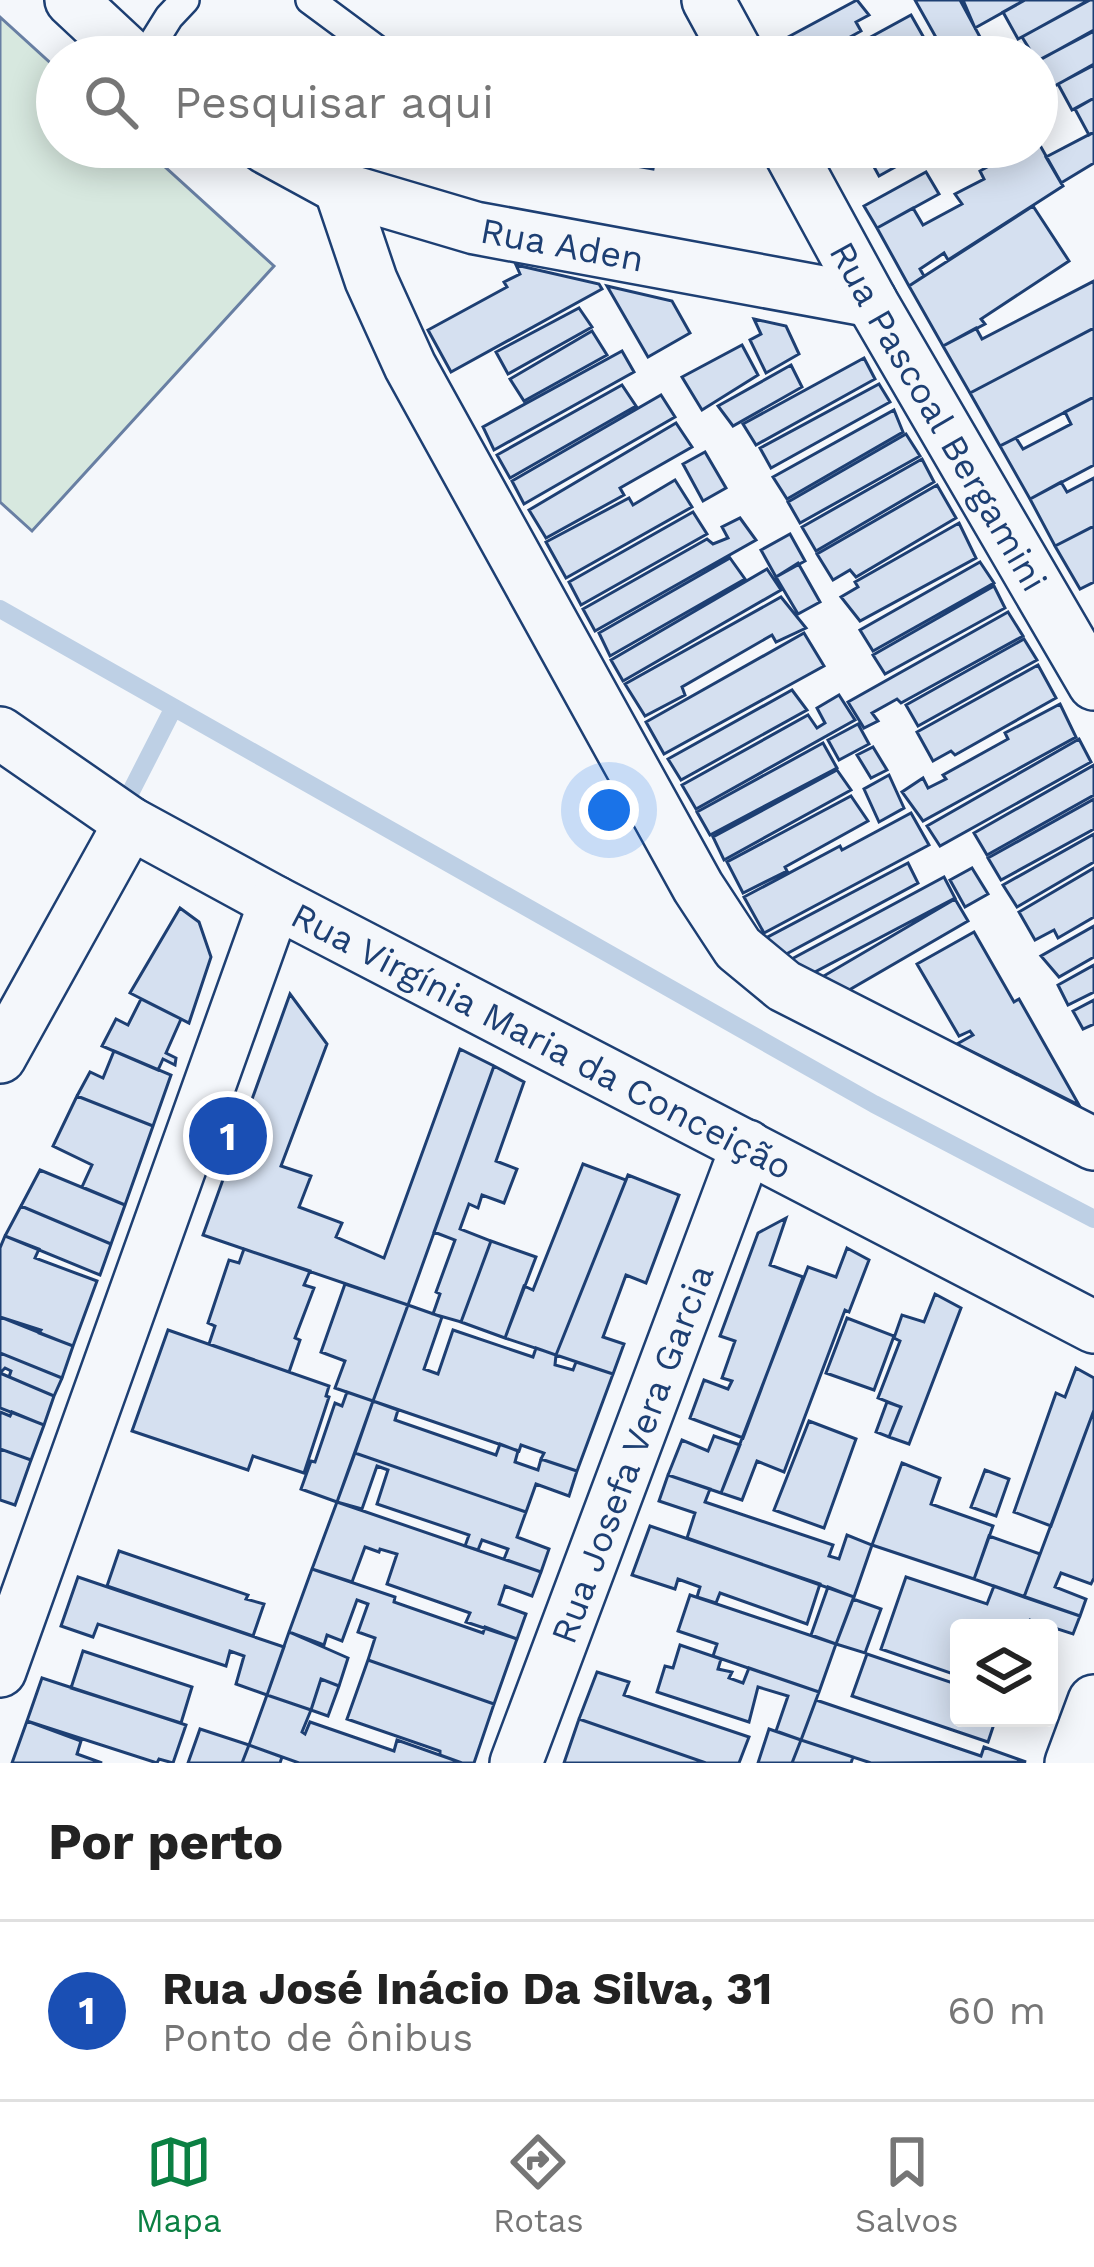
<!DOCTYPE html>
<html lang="pt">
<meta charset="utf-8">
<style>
:root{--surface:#fff;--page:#f2f2f2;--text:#222;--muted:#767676;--line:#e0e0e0;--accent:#0b8043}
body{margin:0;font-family:"Work Sans",sans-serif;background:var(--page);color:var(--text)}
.controls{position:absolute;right:36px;bottom:36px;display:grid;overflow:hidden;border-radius:12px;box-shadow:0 6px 30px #0003}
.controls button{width:108px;height:108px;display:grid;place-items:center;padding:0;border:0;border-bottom:3px solid var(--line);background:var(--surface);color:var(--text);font:60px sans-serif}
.you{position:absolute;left:609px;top:810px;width:42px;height:42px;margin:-30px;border:9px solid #fff;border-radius:50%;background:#1a73e8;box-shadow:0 0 0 18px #1a73e833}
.badge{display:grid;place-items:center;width:78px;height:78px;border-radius:50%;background:var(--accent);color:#fff;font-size:39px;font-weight:700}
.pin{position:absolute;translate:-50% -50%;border:6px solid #fff;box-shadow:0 3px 12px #0006}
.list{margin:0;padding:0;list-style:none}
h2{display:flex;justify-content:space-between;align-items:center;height:156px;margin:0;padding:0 48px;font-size:51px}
h2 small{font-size:39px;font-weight:400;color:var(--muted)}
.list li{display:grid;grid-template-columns:78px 1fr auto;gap:36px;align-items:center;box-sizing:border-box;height:180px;padding:0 48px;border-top:3px solid var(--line)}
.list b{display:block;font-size:45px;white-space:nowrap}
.list p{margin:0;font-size:39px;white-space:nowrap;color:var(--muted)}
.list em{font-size:39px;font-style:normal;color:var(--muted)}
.icon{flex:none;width:66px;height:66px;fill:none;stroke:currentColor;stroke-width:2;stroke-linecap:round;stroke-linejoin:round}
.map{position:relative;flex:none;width:1094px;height:1763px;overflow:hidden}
.search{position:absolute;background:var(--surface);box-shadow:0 6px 30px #0003;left:36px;right:36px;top:36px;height:132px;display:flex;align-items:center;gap:30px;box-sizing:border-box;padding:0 42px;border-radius:66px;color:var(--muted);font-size:45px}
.sheet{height:336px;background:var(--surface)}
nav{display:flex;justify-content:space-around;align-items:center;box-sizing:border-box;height:168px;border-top:3px solid var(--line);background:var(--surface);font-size:33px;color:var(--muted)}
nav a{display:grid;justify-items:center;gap:6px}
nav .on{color:var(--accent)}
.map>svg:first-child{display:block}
.green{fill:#d7e8df;stroke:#687fa3;stroke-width:3}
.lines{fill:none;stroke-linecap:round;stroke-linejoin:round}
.stream{stroke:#bed0e5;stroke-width:18}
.building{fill:#d5e0f0;stroke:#1d3f73;stroke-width:3}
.lane-casing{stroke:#1d3f73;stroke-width:32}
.street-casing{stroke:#1d3f73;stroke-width:56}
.lane{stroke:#f4f7fb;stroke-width:27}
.street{stroke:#f4f7fb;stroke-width:51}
.labels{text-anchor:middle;stroke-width:9;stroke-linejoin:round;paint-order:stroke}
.street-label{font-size:36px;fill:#1d3f73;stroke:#f4f7fb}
</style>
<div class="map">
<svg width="1094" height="1763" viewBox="0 0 1094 1763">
<rect width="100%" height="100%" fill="#f4f7fb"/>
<path class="green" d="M0 17 57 69V147H143L274 266 32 531 0 502Z"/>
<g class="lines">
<path class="stream" d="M0 609 874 1104 1094 1219
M120 813 173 709"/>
</g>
<path class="building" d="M857 0 869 15 856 22 861 31 814 57H782L775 44Z
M915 0H960L987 50 975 57H947Z
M963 0H1025L975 28Z
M1025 0H1090L1018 39 1003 12Z
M1089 0H1094V31L1037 61 1022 37Z
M911 15 928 45 917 51 921 57H834Z
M1094 30V64L1053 87 1038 61Z
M1094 65V98L1072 110 1058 84Z
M1094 98V132L1089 135 1075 109Z
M1094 132V163L1061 183 1046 157Z
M1037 140 1063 186 948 260 944 253 920 269 924 276 909 286 877 228 913 208 923 225 962 204 955 194 984 179 980 171 1023 147H1037Z
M622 147H657L653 169 619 163Z
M863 147H931L879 176Z
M926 172 939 194 877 228 864 206Z
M1033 206 1069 261 981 319 985 324 943 346 909 286Z
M516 265 599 284 602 289 451 372 428 330 507 287 504 282 520 274Z
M1094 281V328L970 393 943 346 976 328 982 339Z
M607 286 672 301 690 333 648 357Z
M579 308 592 327 508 374 496 352Z
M754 319 786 326 799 354 766 373 750 340 761 334Z
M1094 328V397L1000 446 970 393Z
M592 331 607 355 524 401 510 379Z
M742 345 758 375 702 410 682 377Z
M622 351 634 372 494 450 483 427Z
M864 358 875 379 756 445 743 424Z
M791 365 802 387 733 426 718 406Z
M879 384 890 402 771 468 760 448Z
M622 385 636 406 510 478 497 455Z
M661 395 675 417 524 504 512 481Z
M1094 397V465L1030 499 1000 446 1016 438 1023 449 1071 424 1065 412Z
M894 410 903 432 787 499 773 477Z
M676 423 692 447 620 488 624 495 546 538 529 510Z
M906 434 920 456 800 523 788 502Z
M705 452 726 488 703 501 683 464Z
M922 459 934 482 816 551 802 527Z
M1094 478V526L1055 546 1030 499 1061 482 1067 492Z
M675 480 692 507 566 578 546 542 629 498 633 505Z
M937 485 956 518 856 577 850 570 833 580 817 554Z
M693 512 707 534 581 605 569 582Z
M740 518 756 540 595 631 583 609 707 539 713 544 728 538 722 527Z
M959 523 976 558 860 621 841 597 858 587 855 582Z
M1094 526V582L1080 589 1055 546Z
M790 534 805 561 776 577 761 550Z
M730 558 745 579 610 656 599 633Z
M980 562 994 583 873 651 860 630Z
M798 563 820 602 798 614 776 577Z
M767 569 781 590 623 681 611 660Z
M994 586 1005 608 885 674 873 655Z
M781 597 806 628 776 642 772 635 682 687 685 695 645 716 625 684Z
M1008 612 1023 636 901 703 897 699 872 713 878 721 864 728 848 702Z
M804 633 824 666 664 754 646 722Z
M1024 639 1037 660 918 726 906 705Z
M1038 665 1056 698 955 755 951 751 933 761 917 732Z
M792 690 807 710 681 780 668 759Z
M839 695 855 720 696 809 682 785 808 715 817 728 825 723 817 708Z
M1060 704 1076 737 923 821 902 792 923 778 928 788 946 779 943 775 1008 739 1005 733Z
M858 724 869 744 839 760 828 740Z
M1079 739 1091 762 940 846 927 826Z
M823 743 837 768 710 835 697 812Z
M873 747 887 770 871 778 857 755Z
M1094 765V795L987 855 974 833Z
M837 770 851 790 724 860 713 837Z
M889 775 904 808 879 822 864 789Z
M851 796 868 821 785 867 787 871 743 893 727 862Z
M1094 799V829L1001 880 988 858Z
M911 813 929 845 764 933 744 897 840 846 842 850Z
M1094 834V862L1017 907 1003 885Z
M908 863 918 883 777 959 766 938Z
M972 868 988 894 965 907 950 880Z
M1094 868V917L1058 938 1054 930 1035 940 1019 912Z
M944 877 955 898 811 974 788 961Z
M955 899 968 921 849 990 822 977Z
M180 908 199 922 211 957 189 1023 130 993Z
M1094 926V957L1059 977 1041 956Z
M974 932 1014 1002 1019 999 1079 1105 957 1044 973 1035 970 1031 959 1036 917 964Z
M1094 965V992L1068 1005 1058 985Z
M290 994 327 1044 281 1166 311 1176 299 1207 342 1223 336 1237 384 1258 460 1049 494 1066 408 1305 203 1235Z
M141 999 181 1019 166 1053 176 1058 175 1065 163 1059 158 1070 102 1046 116 1019 128 1025Z
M1094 1000V1024L1083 1029 1073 1011Z
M114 1051 171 1075 153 1126 77 1096 90 1072 103 1078Z
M494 1066 524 1082 496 1161 517 1169 504 1203 482 1195 478 1208 469 1204 460 1229 491 1241 461 1322 433 1314 440 1294 436 1292 455 1240 434 1232Z
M77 1096 153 1126 125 1205 82 1187 92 1165 53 1146Z
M583 1164 626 1180 556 1355 505 1338 524 1286 533 1290Z
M40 1170 125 1205 111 1244 21 1206Z
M628 1175 679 1195 646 1283 626 1275 603 1337 624 1344 613 1374 556 1355Z
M21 1206 111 1244 100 1275 5 1236Z
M786 1218 770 1265 803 1277 743 1438 690 1418 704 1380 728 1389 732 1381 722 1378 735 1341 720 1336 758 1233Z
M5 1236 39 1249 35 1258 97 1281 73 1346 39 1333 41 1330 0 1317V1248Z
M491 1241 536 1257 505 1338 461 1322Z
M847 1248 869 1260 849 1312 845 1310 784 1472 757 1461 742 1500 721 1493 808 1267 836 1277Z
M244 1249 310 1271 304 1285 314 1288 295 1338 300 1340 289 1372 209 1344 215 1326 208 1323 229 1260 239 1263Z
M345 1284 408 1305 373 1401 335 1388 345 1361 321 1352Z
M935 1294 961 1308 909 1444 889 1437 901 1407 878 1398 900 1341 894 1338 902 1315 924 1322Z
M408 1305 442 1317 424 1369 438 1374 453 1330 533 1357 536 1348 556 1355 555 1365 573 1370 576 1362 613 1374 577 1471 541 1459 544 1453 521 1445 519 1451 373 1401Z
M0 1317 73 1346 62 1378 0 1353Z
M847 1318 894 1336 874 1390 826 1373Z
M168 1330 329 1386 326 1396 329 1397 304 1473 253 1456 248 1470 132 1431Z
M0 1353 62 1378 54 1396 9 1377 11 1371 5 1368 0 1373Z
M1076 1368 1094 1378V1410L1051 1526 1014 1512 1056 1393 1065 1397Z
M0 1373 54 1396 44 1425 0 1408Z
M347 1392 373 1401 337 1502 301 1489 311 1461 315 1462 335 1403 342 1406Z
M373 1401 398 1410 395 1420 496 1455 500 1444 518 1451 515 1462 538 1470 541 1459 577 1471 569 1496 536 1484 526 1512 355 1453Z
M887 1402 901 1407 889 1437 876 1432Z
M1094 1410V1578L1091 1584 1061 1573 1055 1587 1086 1599 1080 1616 1024 1597Z
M0 1412 10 1416 12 1412 44 1425 31 1460 0 1449Z
M809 1421 856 1439 824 1528 774 1510Z
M714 1436 740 1445 721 1493 668 1475 682 1440 708 1451Z
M0 1449 31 1460 15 1505 0 1500Z
M355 1453 526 1512 517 1537 549 1549 541 1572 504 1559 508 1549 482 1540 478 1550 465 1546 469 1535 377 1504 388 1470 377 1466 362 1509 337 1502Z
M902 1463 940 1478 931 1504 993 1526 974 1579 872 1545Z
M985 1470 1009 1479 996 1516 971 1507Z
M668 1475 710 1489 705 1502 833 1545 829 1556 839 1559 847 1535 872 1545 854 1597 687 1538 695 1513 659 1501Z
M337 1502 541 1572 532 1596 505 1586 499 1604 526 1614 517 1639 466 1622 470 1613 387 1584 397 1554 380 1549 379 1552 365 1547 352 1582 312 1569Z
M650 1526 820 1584 807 1624 720 1593 716 1603 697 1597 700 1587 678 1579 675 1589 632 1575Z
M989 1536 1040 1554 1024 1597 974 1579Z
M119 1551 248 1595 246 1599 264 1604 253 1636 107 1586Z
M312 1569 395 1597 394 1602 483 1633 485 1627 517 1639 494 1704 368 1660 375 1638 358 1632 368 1604 357 1600 342 1641 327 1635 324 1645 289 1632Z
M78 1577 284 1647 267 1695 236 1684 244 1656 230 1651 226 1666 98 1624 93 1637 61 1626Z
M906 1577 987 1604 994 1586 1080 1616 1073 1634 1030 1620 1027 1628H959V1676L881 1649Z
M828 1587 854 1597 836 1644 811 1635Z
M690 1595 836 1644 819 1692 713 1656 717 1644 678 1631Z
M853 1599 881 1609 865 1653 836 1644Z
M289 1632 348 1658 339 1686 321 1679 311 1710 267 1695Z
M680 1645 721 1659 718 1669 732 1672 729 1678 743 1683 749 1668 819 1692 801 1740 776 1731 788 1696 758 1687 749 1722 657 1692 665 1666 673 1668Z
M83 1651 192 1687 181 1723 71 1688Z
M867 1654 959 1685V1718H996L988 1742 852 1696Z
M368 1660 494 1704 474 1763H462L440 1755V1751L347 1719Z
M597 1672 629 1682 624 1695 749 1737 739 1763H706L579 1719Z
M42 1678 186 1725 173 1763 159 1759 157 1763 27 1721Z
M321 1679 339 1686 328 1716 311 1710Z
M267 1695 311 1710 302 1732 305 1734 310 1722 394 1751 397 1740 462 1763H299L249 1745Z
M816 1700 981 1756 984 1747 1026 1762 871 1763 801 1740Z
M579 1719 706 1763H564Z
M27 1721 81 1741 77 1754 102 1763H12Z
M200 1729 249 1745 242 1763H188Z
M769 1729 801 1740 792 1763H758Z
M801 1740 853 1757 851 1763H792Z
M249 1745 282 1757 280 1763H242Z"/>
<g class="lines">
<g class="lane-casing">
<path id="lane" d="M310 0 387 57
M144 57 169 17 185 0"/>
</g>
<g class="street-casing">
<g id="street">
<path d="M71 0 132 57"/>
<path d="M708 0 739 57"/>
<path id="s1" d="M265 147 340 188 475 228 871 301"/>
<path id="s2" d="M787 147 871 301 1094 684"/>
<path d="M340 188 371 280 410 366 698 887 738 948 784 986 1094 1144"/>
<path id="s3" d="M0 733 130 823 275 902 1094 1327"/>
<path d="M0 1057 130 823"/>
<path d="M0 1671 275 902"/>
<path id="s4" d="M516 1763 747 1146"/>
<path d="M1071 1763 1094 1701"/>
</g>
</g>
<use href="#lane" class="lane"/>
<use href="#street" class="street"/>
</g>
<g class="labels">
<g class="street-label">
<text dy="13" stroke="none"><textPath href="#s1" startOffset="315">Rua Aden</textPath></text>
<text dy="13" stroke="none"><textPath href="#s2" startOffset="309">Rua Pascoal Bergamini</textPath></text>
<text dy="13" stroke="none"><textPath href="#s3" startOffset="624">Rua Virgínia Maria da Conceição</textPath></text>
<text dy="13" stroke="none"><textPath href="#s4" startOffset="330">Rua Josefa Vera Garcia</textPath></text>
</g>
</g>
</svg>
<div class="controls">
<button><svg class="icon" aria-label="layers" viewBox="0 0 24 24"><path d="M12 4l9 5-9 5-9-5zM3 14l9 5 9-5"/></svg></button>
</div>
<div class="you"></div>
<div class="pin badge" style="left:228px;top:1136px;background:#1a4fb4">1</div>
<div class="search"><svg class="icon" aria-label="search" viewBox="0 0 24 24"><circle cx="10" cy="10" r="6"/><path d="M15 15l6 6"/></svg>Pesquisar aqui</div>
</div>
<section class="sheet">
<h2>Por perto<small></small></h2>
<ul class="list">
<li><span class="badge" style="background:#1a4fb4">1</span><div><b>Rua José Inácio Da Silva, 31</b><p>Ponto de ônibus</p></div><em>60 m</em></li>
</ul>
</section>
<nav>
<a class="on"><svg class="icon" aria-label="map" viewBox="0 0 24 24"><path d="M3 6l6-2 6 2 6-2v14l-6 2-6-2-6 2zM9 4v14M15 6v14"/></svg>Mapa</a>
<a><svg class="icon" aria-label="directions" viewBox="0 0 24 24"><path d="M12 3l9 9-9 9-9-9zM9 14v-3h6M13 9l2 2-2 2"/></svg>Rotas</a>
<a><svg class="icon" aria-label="saved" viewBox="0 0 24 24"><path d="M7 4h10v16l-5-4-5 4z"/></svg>Salvos</a>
</nav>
